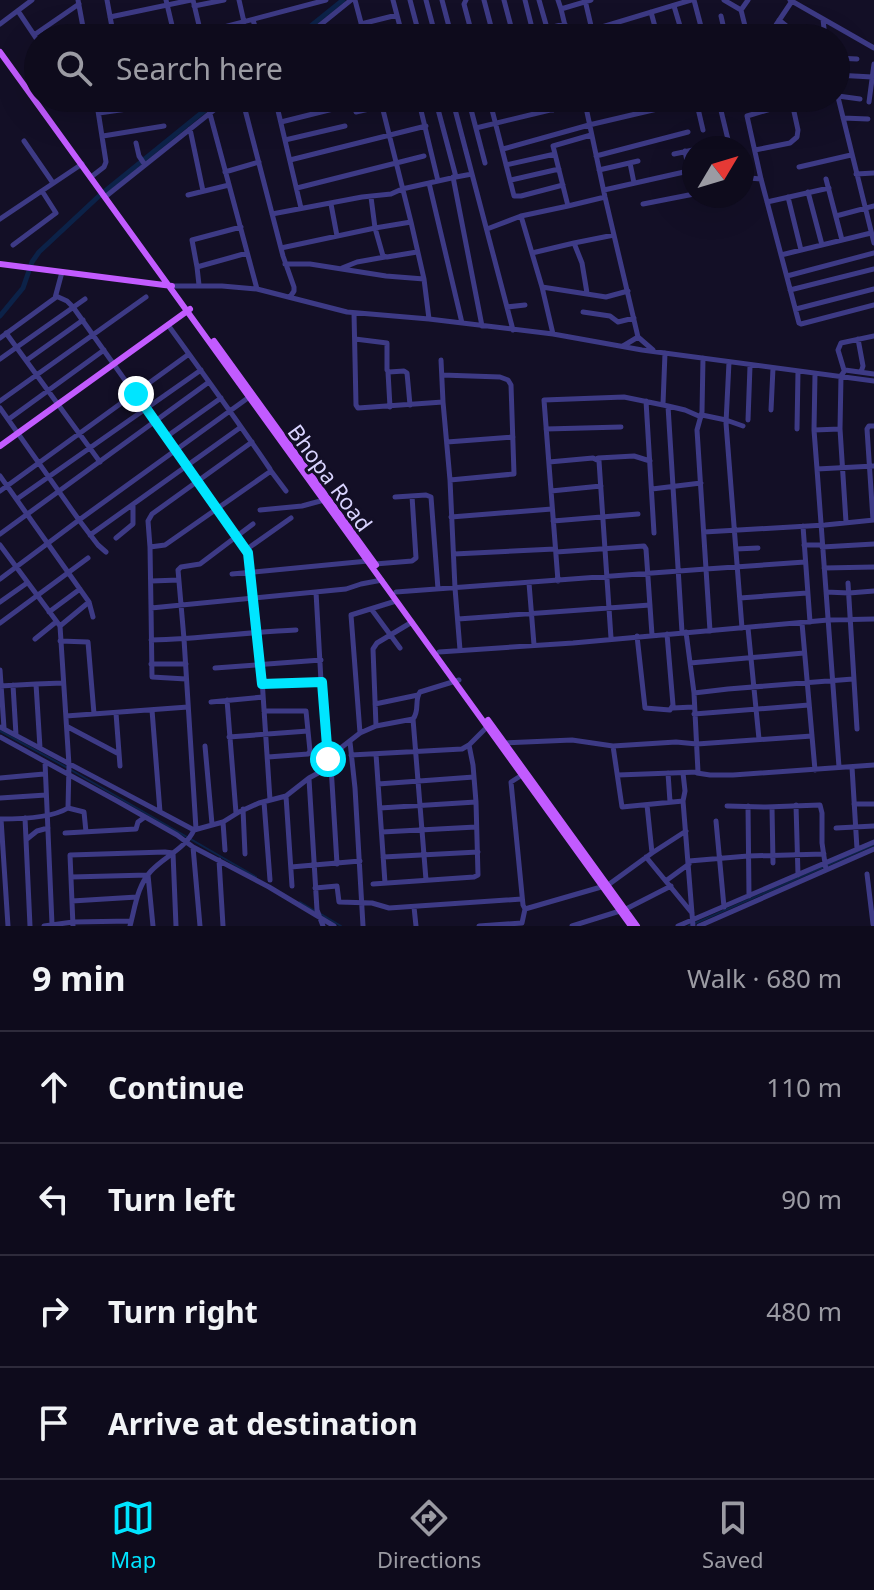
<!DOCTYPE html>
<meta charset="utf-8">
<style>
:root{--surface:#0e0b1c;--page:#171425;--text:#f1f3f6;--muted:#9b9ba3;--line:#2e2b3b;--accent:#00e5ff}
body{margin:0;font-family:"Noto Sans",sans-serif;background:var(--page);color:var(--text)}
.compass{position:absolute;left:682px;top:136px;width:72px;height:72px;border-radius:50%;background:var(--surface);box-shadow:0 8px 32px #0002;rotate:52deg}
.stop{position:absolute;width:24px;height:24px;margin:-18px;border:6px solid #00e5ff;border-radius:50%;background:#fff}
.stop.end{background:#00e5ff;border-color:#fff;box-shadow:0 2px 8px #0008}
.list{margin:0;padding:0;list-style:none}
h2{display:flex;justify-content:space-between;align-items:center;height:104px;margin:0;padding:0 32px;font-size:34px}
h2 small{font-size:26px;font-weight:400;color:var(--muted)}
.list li{display:grid;grid-template-columns:52px 1fr auto;gap:24px;align-items:center;box-sizing:border-box;height:112px;padding:0 32px;border-top:2px solid var(--line)}
.list b{display:block;font-size:30px;white-space:nowrap}
.list em{font-size:26px;font-style:normal;color:var(--muted)}
.icon{flex:none;width:44px;height:44px;fill:none;stroke:currentColor;stroke-width:2;stroke-linecap:round;stroke-linejoin:round}
.map{position:relative;flex:none;width:874px;height:926px;overflow:hidden}
.search{position:absolute;background:var(--surface);box-shadow:0 8px 32px #0002;left:24px;right:24px;top:24px;height:88px;display:flex;align-items:center;gap:20px;box-sizing:border-box;padding:0 28px;border-radius:44px;color:var(--muted);font-size:30px}
.sheet{height:552px;background:var(--surface)}
nav{display:flex;justify-content:space-around;align-items:center;box-sizing:border-box;height:112px;border-top:2px solid var(--line);background:var(--surface);font-size:22px;color:var(--muted)}
nav a{display:grid;justify-items:center;gap:4px}
nav .on{color:var(--accent)}
.map>svg:first-child{display:block}
.lines{fill:none;stroke-linecap:round;stroke-linejoin:round}
.stream{stroke:#0c2248;stroke-width:2}
.canal{stroke:#0c2248;stroke-width:5}
.minor{stroke:#3d3a85;stroke-width:5}
.major{stroke:#c25bff;stroke-width:6}
.route{stroke:#00e5ff;stroke-width:10}
.labels{text-anchor:middle;stroke-width:6;stroke-linejoin:round;paint-order:stroke}
.street-label{font-size:22px;fill:#d9d4ff;stroke:#130f26}
</style>
<div class="map">
<svg width="874" height="926" viewBox="0 0 874 926">
<rect width="100%" height="100%" fill="#130f26"/>
<g class="lines">
<path class="stream" d="M0 731 66 767
M71 770 256 877
M300 902 315 911
M321 914 341 926
M689 926 874 845"/>
<path class="canal" d="M296 38 343 0
M0 316 23 288 32 262 39 252 99 196 220 98"/>
<path class="minor" d="M78 0 85 38
M107 0 114 38
M166 0 175 38
M193 0 202 38
M239 0 244 22
M355 0 365 38
M393 0 403 38
M410 0 420 38
M426 0 436 38
M442 0 452 38
M466 0 464 4 473 38
M484 0 494 38
M504 0 514 38
M525 0 533 32
M539 0 547 28
M558 0 561 9 591 0
M585 0 592 30 691 0
M694 0 704 38
M724 0 741 10 748 0
M790 0 874 48
M194 6 224 0
M674 6 680 26
M561 9 568 38
M741 10 748 38
M18 11 38 41
M651 12 658 38
M721 16 726 38
M110 17 191 0
M823 19 825 38
M253 20 258 36
M779 20 795 33 799 38
M0 24 32 0
M361 24 397 15
M201 33 326 0
M34 35 79 4
M304 38 351 0
M509 38 565 24
M776 38V25L792 1
M836 58 857 59
M836 75 872 77
M836 89 874 243
M838 96 860 99
M242 98 283 256 294 287V291L290 297
M275 98 301 208
M418 98 438 181 456 177 435 98
M452 98 472 174 456 177
M468 98 485 163
M489 98 514 196H521L563 185
M550 98 553 110
M584 98 605 197 638 337
M718 98 730 148
M696 100 703 130
M813 100 798 101 747 116 761 179 799 323 801 324 874 305
M869 102 874 64
M276 104 298 98
M356 112 382 106 419 100
M99 113 155 105
M210 114 257 289
M843 118 868 119
M281 122 337 108
M476 128 600 98
M190 129 203 191
M103 136 164 126
M285 140 345 126
M24 141 53 183
M136 143 139 156 145 165
M716 148 729 142
M503 149 589 125 704 98
M755 150 790 143 797 137 798 130 791 98
M685 151 689 171
M674 154 693 150
M596 156 688 132
M290 160 426 126
M630 163 634 183
M506 165 555 154
M799 167 851 155
M599 170 638 161
M225 172 259 162
M472 174 513 330
M742 174 749 178 761 179
M856 174 874 173
M91 177 104 167 106 162 96 98
M453 177 482 326
M826 179 842 240
M511 180 559 169
M429 183 462 323
M297 188 424 156
M604 190 693 170
M808 192 822 245
M188 195 229 185
M105 197 229 98
M371 197 375 228 383 256 387 257 417 252
M788 197 801 250
M767 202 829 188
M331 204 337 236
M643 204 694 194
M568 206 605 197
M272 214 362 197 391 194 402 189 438 181
M836 216 874 206
M0 219 82 164
M411 222 424 279
M487 229 521 216
M574 243 614 235
M13 245 56 213 42 191
M281 248 375 228 411 222 380 98
M532 253 574 243 582 263 587 293
M781 255 871 233
M285 264H310L386 276 424 279 429 319
M197 267 192 240 241 227
M342 268 357 262 385 257
M787 276 874 253
M199 285 197 267 247 253
M175 286H222L257 289 347 312 429 319 553 334 642 350 874 381
M542 287 606 297 628 291
M790 290 874 269
M56 296 67 301 73 307 248 553 261 664 270 800
M507 307 525 305
M796 309 874 289
M583 312 610 316 618 322 634 318
M354 313 356 405 358 408 443 402 441 360
M168 325C202 372 237 420 270 469L271 471 165 545 150 547 148 521 152 514 252 442
M6 333 100 462
M553 334 542 287 521 216 568 206 553 146 591 135
M0 338 55 298 62 272
M355 339 387 343V370L389 372 404 371 407 373 410 405
M858 339 863 366 861 372
M623 346 638 337 653 350
M703 358 702 412 697 430 706 569 805 562
M0 359 85 299
M27 360 83 320
M729 362 726 423 742 628
M844 370 838 350 841 343 874 336
M388 372 390 407
M815 374 814 430 817 469 839 767
M442 375 500 377 508 380 511 385 514 474 450 480 443 402
M0 401 146 297
M646 401 654 533
M663 404 665 353
M668 406 685 410 701 417
M0 408 79 520 252 395
M771 410 773 368
M702 415 726 420 743 426
M9 419 104 350
M748 420 750 366
M546 429 621 427
M797 429 798 371
M814 430 840 429
M166 437 221 398
M447 442 513 437
M598 458 634 456 650 461
M549 462 593 458 599 461 611 638
M817 469 874 466
M271 471 286 491
M0 476 89 602 93 617
M450 480 455 588 460 650
M652 489 701 483
M0 491 189 354
M551 491 601 486
M395 497 426 495 431 497 438 589
M17 499 201 370
M260 510 302 506 324 500
M451 517 552 509
M873 520 867 429 869 426H874
M553 521 638 514
M846 522 840 429 841 376 845 370 874 374
M803 526 810 622
M704 532 825 525 874 520
M0 534 209 382
M90 535 241 427
M116 538 133 524V505
M0 545 60 626
M804 545H822
M150 547 151 608 346 589 361 584 382 580
M822 547 874 544
M247 549 291 518
M736 549 758 548
M556 552 644 546 646 549 652 635
M454 554 555 549
M375 564 412 561 416 558 412 496
M824 568 874 567
M232 574 368 561
M0 579 79 520 98 545 106 552
M151 581 179 580
M558 581 544 400 624 397 668 406 682 632
M529 583 534 645
M848 583 857 729
M316 592 322 699 328 759 331 766 337 864
M396 592 706 569 710 631
M826 592 849 593 874 591
M740 598 807 593
M0 602 27 583
M151 608 152 677 186 679
M372 610 400 648
M49 612 80 589
M458 619 650 605
M0 623 88 558
M802 623 815 770
M748 628 759 739
M637 636 645 708 670 710 673 705 667 634
M35 639 56 622
M151 640C200 639 248 632 296 630
M60 641 88 642 94 714
M439 652 573 643 828 620 874 619
M690 663 804 653
M151 664H186
M215 668 321 660
M0 670 4 728
M36 684 63 683
M263 684 322 682
M13 685 16 735
M0 686 36 684 40 748
M694 693 728 689 853 679
M227 700 236 813
M211 702 263 697
M375 704 418 695
M673 708 693 707
M152 710 160 812
M264 711H306L310 751 308 754 268 757
M116 713 120 766
M694 714 809 705
M66 716 188 707
M413 719 426 880
M376 726 373 649 377 643 412 622
M0 727 194 830
M68 727 119 754
M360 733 351 615 396 601
M0 737 117 801 177 835 193 847 269 887 334 926
M229 737 308 731
M350 742 355 788 363 926
M505 743 572 740 613 746 676 742 697 744 812 736
M205 746 212 824
M613 746 622 807 683 801
M376 754 385 883
M351 755 462 749 469 745 488 726
M45 762 52 924
M852 767 857 849
M668 773 670 802
M683 773 685 791 683 801 693 926
M697 773 710 775H733L874 765
M522 775 511 782 523 905 525 909 608 885 652 853 686 831
M618 775 698 772 694 693 686 632
M0 778 44 774
M309 779 317 910 323 926
M378 784 474 777
M286 796 292 886
M0 798 46 795
M264 802 270 880
M854 804H874
M647 805 652 853
M796 805 798 875
M727 806 766 807 820 805 822 813V843L826 870
M748 806 749 896
M772 807 773 863
M68 808 84 812 86 832
M380 808 476 802
M243 809 245 854
M25 818 30 926
M0 819C19 819 52 818 68 808L69 765 60 626 89 602
M1 819 8 926
M716 821 724 907
M223 822 225 850
M836 828 874 826
M196 829 184 639 178 570 181 567 200 564 253 524
M382 832 476 827
M65 833 136 829 138 822 145 817
M27 839 37 831 48 828
M193 847 200 926
M383 857 478 852
M646 857 692 913
M219 860 223 926
M689 861 748 856 824 854
M291 867 360 861
M867 874 873 924
M71 877 148 875 153 926
M667 880 689 864
M373 884 474 877 478 875 476 802 473 765 469 745
M315 888 337 886 339 902 372 903 389 908 522 899
M72 901 137 897
M414 907 416 926
M626 909 671 886
M44 926 73 922 131 921
M73 926 70 855 165 852 173 853 176 926
M130 926C135 908 137 886 151 871 165 856 185 849 194 830L223 822 239 812 259 803 286 796 309 778 331 766 342 747 360 733 376 726 413 719C420 711 414 700 420 692L459 680
M479 926 522 923 525 909
M572 926 620 911
M678 926 874 842
M699 926 874 849"/>
<path class="major" d="M0 52 631 926
M0 264 172 286
M214 341 376 565
M0 446 190 309
M488 720 637 926"/>
</g>
<g class="lines">
<path class="route" d="M136 394 248 553 262 684 322 682 328 759"/>
</g>
<g class="labels">
<g class="street-label">
<text transform="translate(330 478) rotate(54)" y="8">Bhopa Road</text>
</g>
</g>
</svg>
<svg class="compass" viewBox="-18 -18 36 36"><path d="M0-13l5 13h-10z" fill="#e53935"/><path d="M0 13l5-13h-10z" fill="#9b9ba3"/></svg>
<div class="stop" style="left:328px;top:759px"></div>
<div class="stop end" style="left:136px;top:394px"></div>
<div class="search"><svg class="icon" aria-label="search" viewBox="0 0 24 24"><circle cx="10" cy="10" r="6"/><path d="M15 15l6 6"/></svg>Search here</div>
</div>
<section class="sheet">
<h2>9 min<small>Walk · 680 m</small></h2>
<ul class="list">
<li><svg class="icon" aria-label="ahead" viewBox="0 0 24 24"><path d="M12 20V5M6 11l6-6 6 6"/></svg><div><b>Continue</b></div><em>110 m</em></li>
<li><svg class="icon" aria-label="left" viewBox="0 0 24 24"><path d="M17 20v-9H6M10 6l-5 5 5 5"/></svg><div><b>Turn left</b></div><em>90 m</em></li>
<li><svg class="icon" aria-label="right" viewBox="0 0 24 24"><path d="M7 20v-9h11M14 6l5 5-5 5"/></svg><div><b>Turn right</b></div><em>480 m</em></li>
<li><svg class="icon" aria-label="arrive" viewBox="0 0 24 24"><path d="M6 21V4h12l-3 4 3 4H6"/></svg><div><b>Arrive at destination</b></div></li>
</ul>
</section>
<nav>
<a class="on"><svg class="icon" aria-label="map" viewBox="0 0 24 24"><path d="M3 6l6-2 6 2 6-2v14l-6 2-6-2-6 2zM9 4v14M15 6v14"/></svg>Map</a>
<a><svg class="icon" aria-label="directions" viewBox="0 0 24 24"><path d="M12 3l9 9-9 9-9-9zM9 14v-3h6M13 9l2 2-2 2"/></svg>Directions</a>
<a><svg class="icon" aria-label="saved" viewBox="0 0 24 24"><path d="M7 4h10v16l-5-4-5 4z"/></svg>Saved</a>
</nav>
